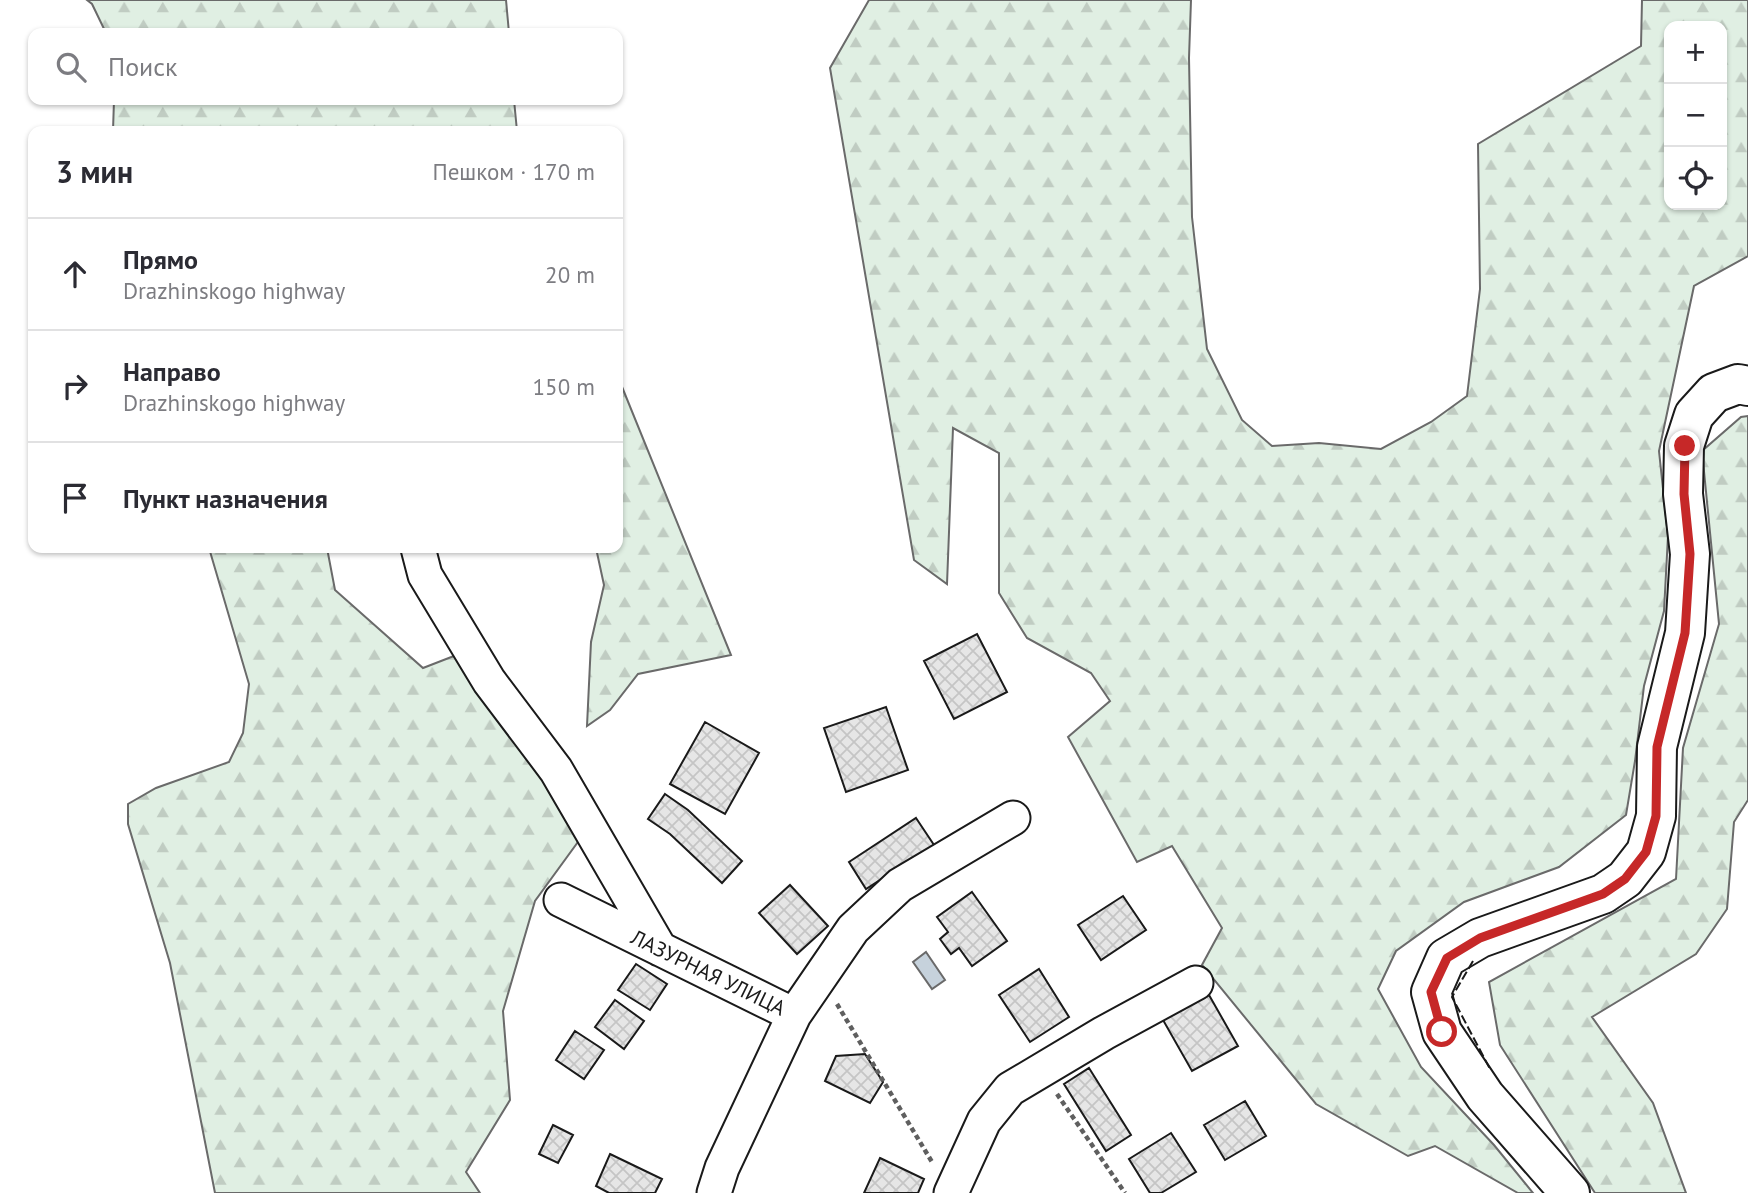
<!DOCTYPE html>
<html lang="ru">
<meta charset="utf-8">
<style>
:root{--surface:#fff;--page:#f7f7f7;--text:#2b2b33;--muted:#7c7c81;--line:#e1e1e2}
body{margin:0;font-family:"PT Sans",sans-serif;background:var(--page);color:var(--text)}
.controls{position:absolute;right:21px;top:21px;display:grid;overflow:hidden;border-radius:14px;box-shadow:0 2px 5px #0004}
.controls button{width:63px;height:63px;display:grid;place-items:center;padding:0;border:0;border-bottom:2px solid var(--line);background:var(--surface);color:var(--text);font:35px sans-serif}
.stop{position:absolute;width:21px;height:21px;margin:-16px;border:5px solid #c62828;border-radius:50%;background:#fff}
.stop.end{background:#c62828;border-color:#fff;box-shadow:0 2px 7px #0008}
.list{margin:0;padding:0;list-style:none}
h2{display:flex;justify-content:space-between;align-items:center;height:91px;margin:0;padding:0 28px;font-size:30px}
h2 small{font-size:23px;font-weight:400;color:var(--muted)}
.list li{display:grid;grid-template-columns:46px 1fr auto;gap:21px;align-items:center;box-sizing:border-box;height:112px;padding:0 28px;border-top:2px solid var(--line)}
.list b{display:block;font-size:26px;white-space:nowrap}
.list p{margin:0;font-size:23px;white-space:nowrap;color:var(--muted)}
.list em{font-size:23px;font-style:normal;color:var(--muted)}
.icon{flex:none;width:38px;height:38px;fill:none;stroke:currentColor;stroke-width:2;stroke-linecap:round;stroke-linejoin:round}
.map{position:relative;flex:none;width:1748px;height:1193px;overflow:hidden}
.search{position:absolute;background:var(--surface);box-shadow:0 2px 5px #0004;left:28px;top:28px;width:595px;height:77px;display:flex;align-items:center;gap:18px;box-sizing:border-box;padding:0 24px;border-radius:14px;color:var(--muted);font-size:26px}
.panel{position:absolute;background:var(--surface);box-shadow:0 2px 5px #0004;left:28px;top:126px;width:595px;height:427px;border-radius:14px}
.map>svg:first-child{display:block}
.forest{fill:url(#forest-firs);stroke:#6a6a6a;stroke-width:2;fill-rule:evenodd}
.water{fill:#c6d2dc;stroke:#6a6a6a;stroke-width:2}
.building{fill:url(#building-cross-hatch);stroke:#1a1a1a;stroke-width:2}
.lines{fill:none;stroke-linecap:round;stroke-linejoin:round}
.minor-casing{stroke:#1a1a1a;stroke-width:37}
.major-casing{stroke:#1a1a1a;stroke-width:42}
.path{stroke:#5f5f5f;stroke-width:4.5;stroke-dasharray:5 3.5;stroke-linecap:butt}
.minor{stroke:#fff;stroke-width:33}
.major{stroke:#fff;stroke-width:38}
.fence{stroke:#1a1a1a;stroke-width:2;stroke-dasharray:9 3.5;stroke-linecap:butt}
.route{stroke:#c62828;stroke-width:9}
.labels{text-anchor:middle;stroke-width:5;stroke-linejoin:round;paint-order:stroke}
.street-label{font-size:21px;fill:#1a1a1a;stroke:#fff}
</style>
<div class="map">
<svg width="1748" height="1193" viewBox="0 0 1748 1193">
<defs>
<pattern id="forest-firs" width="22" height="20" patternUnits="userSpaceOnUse" patternTransform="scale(1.75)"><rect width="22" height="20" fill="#e0efe3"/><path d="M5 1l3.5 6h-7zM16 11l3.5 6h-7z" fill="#c0ccc2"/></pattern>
<pattern id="building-cross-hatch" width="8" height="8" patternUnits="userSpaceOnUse" patternTransform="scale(1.75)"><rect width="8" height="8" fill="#e6e6e6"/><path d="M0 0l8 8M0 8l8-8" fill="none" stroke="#c5c5c5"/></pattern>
</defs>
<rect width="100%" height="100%" fill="#fff"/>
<path class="forest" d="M87 0H506L509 33H106L92 4Z
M869 0H1191L1189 58 1192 217 1207 349 1242 420 1272 446 1319 443 1381 449 1431 422 1467 396 1480 289 1478 144 1641 46 1642 0H1748V256L1694 286 1659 451 1668 536 1664 611 1644 686 1635 761 1626 815 1559 867 1464 902 1396 951 1378 989 1421 1067 1494 1145 1533 1193H1518L1435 1146 1408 1156 1316 1104 1202 965 1222 928 1172 846 1137 862 1068 737 1110 701 1091 673 1027 638 999 593V453L953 428 947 584 914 560 830 68ZM1669 26H1722V205H1669Z
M114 100H514L517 131H113Z
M618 377 731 655 638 674 610 710 587 726 591 642 604 585 596 548H618Z
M1748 416V800L1734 822 1727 909 1696 954 1592 1017 1653 1103 1686 1193H1595L1500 1045 1489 982 1676 879 1683 748 1719 624 1702 451 1741 417Z
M209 548H327L335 590 423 668 459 654 583 835 535 901 503 1011 510 1100 466 1172 480 1193H215L170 963 128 824V804L156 788 229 762 243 733 249 684Z"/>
<path class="water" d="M926 952 945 980 932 989 913 962Z"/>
<path class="building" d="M977 634 1007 692 954 719 924 661Z
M886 707 908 770 846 792 824 728Z
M705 722 759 753 725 814 670 784Z
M665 794 688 810 742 861 722 883 670 834 648 819Z
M916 818 934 845 866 889 849 862Z
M790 885 828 926 797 954 759 913Z
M972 892 1007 941 972 966 959 948 951 954 940 939 948 932 937 917Z
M1123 896 1146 930 1101 960 1078 925Z
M636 964 667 984 650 1010 618 990Z
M1039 969 1069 1017 1030 1042 999 995Z
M1209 995 1238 1046 1192 1071 1163 1020Z
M615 1000 644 1021 624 1049 595 1027Z
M575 1031 604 1050 584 1079 556 1060Z
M865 1054 883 1082 870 1103 825 1081 836 1056Z
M1089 1068 1131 1135 1106 1151 1064 1084Z
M1245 1101 1266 1136 1225 1160 1204 1125Z
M553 1125 573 1135 558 1163 539 1154Z
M1171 1133 1196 1172 1161 1193H1150L1129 1159Z
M610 1154 662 1179 655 1193H609L596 1186Z
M880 1158 924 1179 918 1193H864Z"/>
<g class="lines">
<g class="minor-casing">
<path id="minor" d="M418 548 425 575 489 681 556 770 660 949
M561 900 794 1015 722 1168 714 1193
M794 1015 853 929 900 885 1013 818
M951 1193 984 1121 1010 1089 1104 1033 1196 983"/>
</g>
<g class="major-casing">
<path id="major" d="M1570 1193 1485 1096 1442 1032 1431 992 1446 958 1480 938 1603 894 1625 879 1646 852 1656 816 1657 747 1685 633 1690 554 1683 494 1684 446 1694 415 1714 393 1738 384 1748 386"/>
</g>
<path class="path" d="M837 1004 932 1162
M1057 1094 1125 1193"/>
<use href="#minor" class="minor"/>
<use href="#major" class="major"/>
<path class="fence" d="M1473 961 1452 997 1490 1069"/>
</g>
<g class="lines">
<path class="route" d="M1442 1032 1431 992 1447 958 1480 938 1603 894 1625 879 1646 852 1656 816 1657 747 1685 633 1690 554 1684 494 1685 446"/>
</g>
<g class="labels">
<g class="street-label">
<text transform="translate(708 973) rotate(26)" y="7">ЛАЗУРНАЯ УЛИЦА</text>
</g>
</g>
</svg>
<div class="controls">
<button>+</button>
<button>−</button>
<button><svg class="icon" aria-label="locate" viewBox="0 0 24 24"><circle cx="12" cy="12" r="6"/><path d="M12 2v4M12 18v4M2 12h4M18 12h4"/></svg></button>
</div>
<div class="stop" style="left:1442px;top:1032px"></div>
<div class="stop end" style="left:1685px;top:446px"></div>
<div class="search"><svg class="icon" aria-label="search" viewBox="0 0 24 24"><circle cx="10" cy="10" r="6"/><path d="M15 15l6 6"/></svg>Поиск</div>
<section class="panel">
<h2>3 мин<small>Пешком · 170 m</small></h2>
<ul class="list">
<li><svg class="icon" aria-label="ahead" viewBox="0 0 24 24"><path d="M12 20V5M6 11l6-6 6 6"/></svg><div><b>Прямо</b><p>Drazhinskogo highway</p></div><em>20 m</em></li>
<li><svg class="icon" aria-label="right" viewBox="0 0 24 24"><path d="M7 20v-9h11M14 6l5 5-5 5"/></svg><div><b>Направо</b><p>Drazhinskogo highway</p></div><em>150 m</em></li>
<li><svg class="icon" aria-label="arrive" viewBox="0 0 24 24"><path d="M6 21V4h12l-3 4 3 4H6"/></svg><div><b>Пункт назначения</b></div></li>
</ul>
</section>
</div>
